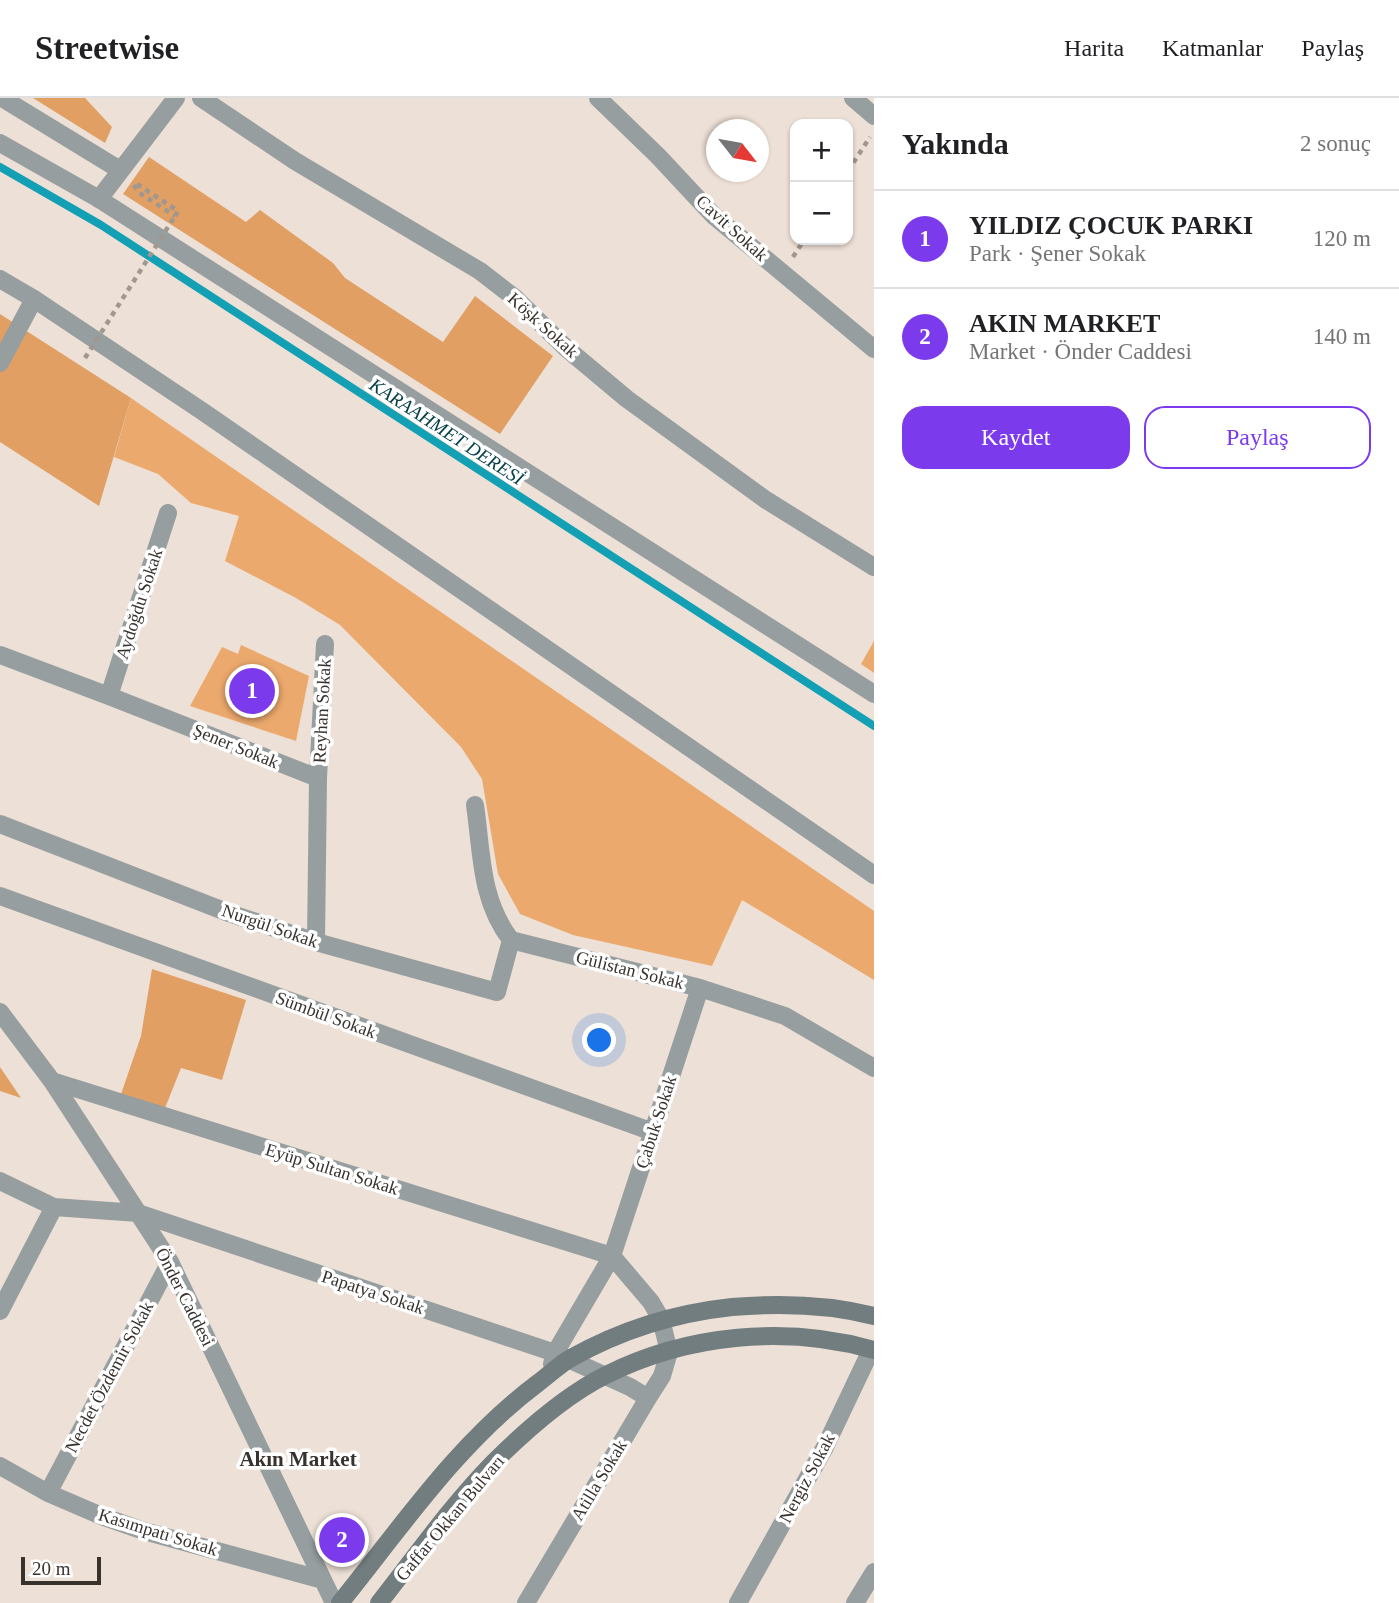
<!DOCTYPE html>
<html lang="tr">
<meta charset="utf-8">
<style>
:root{--surface:#fff;--page:#f6f6f6;--text:#202124;--muted:#757577;--line:#e0e0e0;--accent:#7c3aed}
body{margin:0;font-family:Georgia,serif;background:var(--page);color:var(--text)}
.controls{position:absolute;right:21px;top:21px;display:grid;overflow:hidden;border-radius:14px;box-shadow:0 2px 5px #0004}
.controls button{width:63px;height:63px;display:grid;place-items:center;padding:0;border:0;border-bottom:2px solid var(--line);background:var(--surface);color:var(--text);font:35px sans-serif}
.compass{position:absolute;left:706px;top:21px;width:63px;height:63px;border-radius:50%;background:var(--surface);box-shadow:0 2px 5px #0004;rotate:121deg}
.scale{position:absolute;left:21px;bottom:18px;width:80px;box-sizing:border-box;padding-left:7px;border:4px solid #37322e;border-top:0;font-size:19px;line-height:24px;white-space:nowrap;color:#37322e;-webkit-text-stroke:5px #fff;paint-order:stroke}
.you{position:absolute;left:600px;top:943px;width:24px;height:24px;margin:-18px;border:5px solid #fff;border-radius:50%;background:#1a73e8;box-shadow:0 0 0 10px #1a73e833}
.badge{display:grid;place-items:center;width:46px;height:46px;border-radius:50%;background:var(--accent);color:#fff;font-size:23px;font-weight:700}
.pin{position:absolute;translate:-50% -50%;border:4px solid #fff;box-shadow:0 2px 7px #0006}
.list{margin:0;padding:0;list-style:none}
h2{display:flex;justify-content:space-between;align-items:center;height:91px;margin:0;padding:0 28px;font-size:30px}
h2 small{font-size:23px;font-weight:400;color:var(--muted)}
.list li{display:grid;grid-template-columns:46px 1fr auto;gap:21px;align-items:center;box-sizing:border-box;height:98px;padding:0 28px;border-top:2px solid var(--line)}
.list b{display:block;font-size:26px;white-space:nowrap}
.list p{margin:0;font-size:23px;white-space:nowrap;color:var(--muted)}
.list em{font-size:23px;font-style:normal;color:var(--muted)}
.actions{display:flex;gap:14px;padding:21px 28px}
.actions a{flex:1;padding:16px 0;border:2px solid var(--accent);border-radius:21px;text-align:center;font-size:24px;color:var(--accent)}
.actions .main{background:var(--accent);color:#fff}
.map{position:relative;flex:none;width:874px;height:1505px;overflow:hidden}
header{display:flex;align-items:center;gap:42px;box-sizing:border-box;height:98px;padding:0 35px;background:var(--surface);border-bottom:2px solid var(--line)}
header strong{font-size:33px}
nav{display:flex;gap:38px;margin-inline-start:auto;font-size:24px}
main{display:flex}
aside{flex:1;background:var(--surface)}
.map>svg:first-child{display:block}
.green{fill:#eca96d}
.forest{fill:#e19f63}
.lines{fill:none;stroke-linecap:round;stroke-linejoin:round}
.stream{stroke:#13a0b5;stroke-width:8}
.path{stroke:#a0978f;stroke-width:4.5;stroke-dasharray:5 5;stroke-linecap:butt}
.minor{stroke:#979e9f;stroke-width:18}
.tertiary{stroke:#979e9f;stroke-width:18}
.secondary{stroke:#727d7f;stroke-width:18}
.path-bridge{stroke:#a0978f;stroke-width:4.5;stroke-dasharray:5 5;stroke-linecap:butt}
.labels{text-anchor:middle;stroke-width:7;stroke-linejoin:round;paint-order:stroke}
.street-label{font-size:18px;fill:#37322e;stroke:#fff}
.water-label{font-size:19px;font-style:italic;fill:#074049;stroke:#fff}
.quarter-label{font-size:21px;font-weight:bold;fill:#37322e;stroke:#fff}
</style>
<header>
<strong>Streetwise</strong>
<nav><a>Harita</a><a>Katmanlar</a><a>Paylaş</a></nav>
</header>
<main>
<div class="map">
<svg width="874" height="1505" viewBox="0 0 874 1505">
<rect width="100%" height="100%" fill="#ede0d6"/>
<path class="green" d="M131 300 874 813V882L742 802 712 868 573 837 520 816 498 776 482 681 461 649 340 527 296 500 225 463 239 418 191 405 158 376 114 359Z
M874 543V575L861 566Z
M241 547 309 578 296 643 190 608 222 549 238 556Z"/>
<path class="forest" d="M33 0H85L112 29 105 45Z
M149 59 246 124 260 112 333 165 345 180 443 244 475 198 553 258 500 336 123 96Z
M0 216 131 300 99 408 0 344Z
M152 871 246 902 222 982 181 970 165 1010 120 999 141 938Z
M0 969 21 1000 0 993Z"/>
<g class="lines">
<path class="stream" d="M0 69 101 127 874 628"/>
<path class="path" d="M848 73 870 39
M137 86 178 113 175 118
M134 87 138 94 175 118
M793 159 804 142"/>
<path class="minor" d="M2 0 120 72
M201 0 295 63 480 173 515 200 566 250 627 301 766 402 874 469
M598 0 658 58 714 118 874 251
M853 0 874 18
M99 101 176 0
M0 265 34 201
M0 557 109 598 318 680 316 844
M109 598 168 415
M318 680 325 546
M475 707C482 755 480 802 511 842L700 890 785 918 874 970
M0 726 229 815 316 844 497 894 511 842
M0 798 653 1034
M0 914 52 983 170 1164 334 1505
M52 983 612 1158
M0 1083 54 1109 138 1115 555 1255 630 1289 648 1300 526 1505
M612 1158 651 1204 661 1221 669 1254 662 1278 648 1300
M0 1213 54 1109
M552 1266 555 1255 612 1158 700 890
M0 1368 48 1395 104 1419 144 1433 323 1482
M48 1395 170 1164
M738 1505 825 1349 871 1252
M855 1505 874 1474"/>
<path class="tertiary" d="M0 45 99 101 874 596
M0 181 34 201 202 313 874 777"/>
<path class="secondary" d="M340 1505C402 1428 458 1345 538 1285 549 1277 560 1266 571 1260 621 1232 676 1215 732 1209 779 1205 828 1206 874 1218
M379 1505C416 1458 451 1408 493 1365 526 1332 564 1298 606 1277 688 1236 786 1227 874 1252"/>
<path class="path-bridge" d="M85 260 175 118"/>
</g>
<g class="labels">
<g class="street-label">
<text transform="translate(732 130) rotate(42)" y="6">Cavit Sokak</text>
<text transform="translate(543 227) rotate(42)" y="6">Köşk Sokak</text>
<text transform="translate(139 506) rotate(-72)" y="6">Aydoğdu Sokak</text>
<text transform="translate(322 613) rotate(-87)" y="6">Reyhan Sokak</text>
<text transform="translate(236 648) rotate(22)" y="6">Şener Sokak</text>
<text transform="translate(270 828) rotate(19)" y="6">Nurgül Sokak</text>
<text transform="translate(630 872) rotate(14)" y="6">Gülistan Sokak</text>
<text transform="translate(326 917) rotate(20)" y="6">Sümbül Sokak</text>
<text transform="translate(656 1024) rotate(-72)" y="6">Çabuk Sokak</text>
<text transform="translate(332 1071) rotate(17)" y="6">Eyüp Sultan Sokak</text>
<text transform="translate(373 1194) rotate(18)" y="6">Papatya Sokak</text>
<text transform="translate(185 1199) rotate(63)" y="6">Önder Caddesi</text>
<text transform="translate(109 1279) rotate(-62)" y="6">Necdet Özdemir Sokak</text>
<text transform="translate(807 1380) rotate(-62)" y="6">Nergiz Sokak</text>
<text transform="translate(599 1382) rotate(-59)" y="6">Atilla Sokak</text>
<text transform="translate(450 1420) rotate(-50)" y="6">Gaffar Okkan Bulvarı</text>
<text transform="translate(158 1434) rotate(17)" y="6">Kasımpatı Sokak</text>
</g>
<g class="water-label">
<text transform="translate(447 333) rotate(33)" y="7">KARAAHMET DERESİ</text>
</g>
<g class="quarter-label">
<text x="298" y="1368">Akın Market</text>
</g>
</g>
</svg>
<div class="controls">
<button>+</button>
<button>−</button>
</div>
<svg class="compass" viewBox="-18 -18 36 36"><path d="M0-13l5 13h-10z" fill="#e53935"/><path d="M0 13l5-13h-10z" fill="#757577"/></svg>
<div class="scale">20 m</div>
<div class="you"></div>
<div class="pin badge" style="left:252px;top:593px">1</div>
<div class="pin badge" style="left:342px;top:1442px">2</div>
</div>
<aside>
<h2>Yakında<small>2 sonuç</small></h2>
<ul class="list">
<li><span class="badge">1</span><div><b>YILDIZ ÇOCUK PARKI</b><p>Park · Şener Sokak</p></div><em>120 m</em></li>
<li><span class="badge">2</span><div><b>AKIN MARKET</b><p>Market · Önder Caddesi</p></div><em>140 m</em></li>
</ul>
<div class="actions"><a class="main">Kaydet</a><a>Paylaş</a></div>
</aside>
</main>
